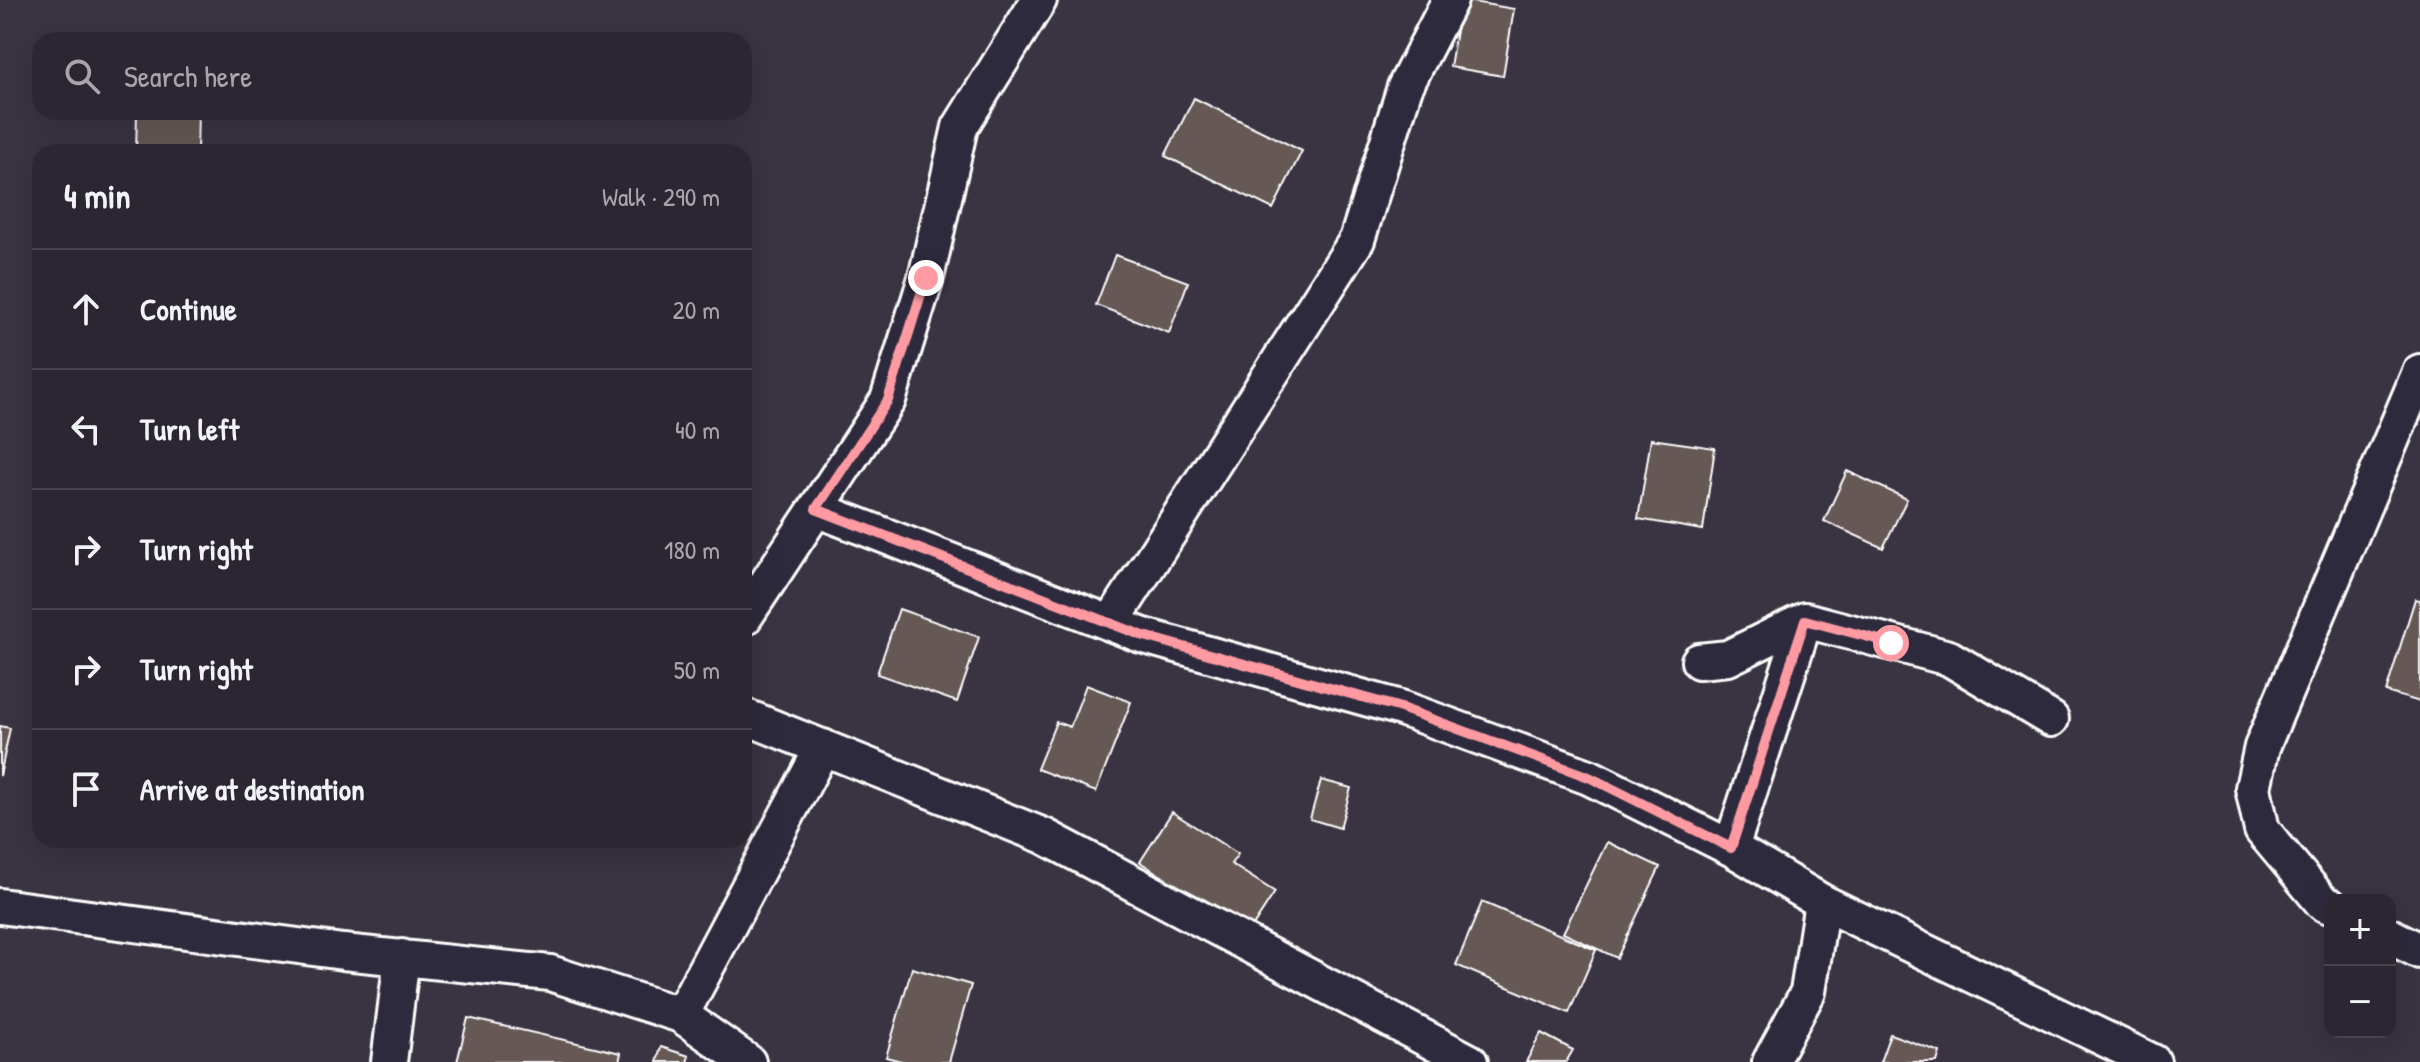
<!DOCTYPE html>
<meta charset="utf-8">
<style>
:root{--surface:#2c2632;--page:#38323e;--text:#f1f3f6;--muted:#a6a5ac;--line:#48434d}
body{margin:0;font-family:"Patrick Hand",sans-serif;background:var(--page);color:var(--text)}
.controls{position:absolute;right:24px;bottom:24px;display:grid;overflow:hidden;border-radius:16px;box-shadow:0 8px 32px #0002}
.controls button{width:72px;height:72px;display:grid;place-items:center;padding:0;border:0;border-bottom:2px solid var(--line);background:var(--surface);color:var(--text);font:40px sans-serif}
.stop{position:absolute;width:24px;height:24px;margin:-18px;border:6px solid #ff9aa2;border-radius:50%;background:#fff}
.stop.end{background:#ff9aa2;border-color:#fff;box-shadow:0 2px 8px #0008}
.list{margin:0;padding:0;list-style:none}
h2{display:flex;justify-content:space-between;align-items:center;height:104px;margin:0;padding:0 32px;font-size:34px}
h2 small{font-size:26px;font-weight:400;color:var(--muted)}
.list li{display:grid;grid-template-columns:52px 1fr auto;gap:24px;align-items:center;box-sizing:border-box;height:120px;padding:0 32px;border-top:2px solid var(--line)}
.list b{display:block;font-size:30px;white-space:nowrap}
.list em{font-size:26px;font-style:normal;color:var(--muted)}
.icon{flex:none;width:44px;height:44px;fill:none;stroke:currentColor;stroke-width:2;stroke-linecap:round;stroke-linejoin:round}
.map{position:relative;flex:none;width:2420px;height:1062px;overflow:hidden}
.search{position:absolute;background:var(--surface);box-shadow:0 8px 32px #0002;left:32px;top:32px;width:720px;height:88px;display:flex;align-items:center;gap:20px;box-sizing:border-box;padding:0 28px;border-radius:24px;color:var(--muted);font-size:30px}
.panel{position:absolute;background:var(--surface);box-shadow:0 8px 32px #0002;left:32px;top:144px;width:720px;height:704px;border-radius:24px}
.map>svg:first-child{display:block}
.building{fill:#655954;stroke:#fff;stroke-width:2}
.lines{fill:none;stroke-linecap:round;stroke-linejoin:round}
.street-casing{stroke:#fff;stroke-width:40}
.street{stroke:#2f2a3d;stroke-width:34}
.route{stroke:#ff9aa2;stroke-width:10}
</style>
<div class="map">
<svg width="2420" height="1062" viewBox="0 0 2420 1062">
<rect width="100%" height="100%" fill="#3a3342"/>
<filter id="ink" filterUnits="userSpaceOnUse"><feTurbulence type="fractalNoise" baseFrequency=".0125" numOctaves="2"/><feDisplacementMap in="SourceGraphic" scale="16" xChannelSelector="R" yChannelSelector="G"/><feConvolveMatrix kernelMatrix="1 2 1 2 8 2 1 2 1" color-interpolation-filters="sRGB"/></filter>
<g filter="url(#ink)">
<path class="building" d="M1461 0 1514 9 1503 76 1450 67Z
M1194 98 1302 151 1273 209 1165 156Z
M137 112H198L197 152H136Z
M1115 255 1188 282 1169 333 1096 305Z
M1651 439 1715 448 1703 530 1638 519Z
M1847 471 1907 499 1883 548 1824 521Z
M2415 599 2420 600V702L2386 692Z
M899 609 979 637 957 702 877 674Z
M1086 685 1131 702 1096 792 1037 769 1056 722 1070 727Z
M0 726 10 728 0 776Z
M1321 780 1351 788 1340 828 1310 819Z
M1172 812 1238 854 1231 864 1275 892 1249 932 1140 862Z
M1607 842 1660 867 1617 958 1563 933Z
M1482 902 1596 950 1569 1013 1456 965Z
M912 968 971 985 949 1062H905L886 1057Z
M468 1018 621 1053 619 1062H457Z
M1541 1033 1573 1050 1566 1062H1526Z
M1890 1034 1940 1052 1937 1062H1880Z
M661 1047 689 1056 687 1062H657Z"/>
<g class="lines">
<g class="street-casing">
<path id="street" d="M816 509 1141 635 1401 708 1589 777 1731 848 1822 902 2153 1062
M744 618 888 400 926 278 960 127 1039 0
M1111 623 1357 240 1405 87 1450 0
M1699 661 1728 658 1805 620 1949 658 2051 719
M744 716 1044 836 1470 1062
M1731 848 1805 620
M0 906 343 952 550 973 681 1015 748 1062
M2330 906 2323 903 2262 830 2253 788 2262 747 2420 372
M2390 936 2420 951
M681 1015 823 747
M389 1062 402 957
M1770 1062 1808 992 1822 902"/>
</g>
<use href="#street" class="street"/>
</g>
</g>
<g class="lines" filter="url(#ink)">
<path class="route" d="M926 278 888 400 816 509 1141 635 1401 708 1589 777 1731 848 1805 620 1891 643"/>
</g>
</svg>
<div class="controls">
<button>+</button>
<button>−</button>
</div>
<div class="stop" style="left:1891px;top:643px"></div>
<div class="stop end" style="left:926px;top:278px"></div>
<div class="search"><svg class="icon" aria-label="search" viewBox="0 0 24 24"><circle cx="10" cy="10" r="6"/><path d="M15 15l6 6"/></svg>Search here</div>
<section class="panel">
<h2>4 min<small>Walk · 290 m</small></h2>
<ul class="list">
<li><svg class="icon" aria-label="ahead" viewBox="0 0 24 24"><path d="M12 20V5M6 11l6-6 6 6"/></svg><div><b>Continue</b></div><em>20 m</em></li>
<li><svg class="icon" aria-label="left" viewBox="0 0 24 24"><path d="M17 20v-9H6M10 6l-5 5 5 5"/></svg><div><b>Turn left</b></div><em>40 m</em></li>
<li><svg class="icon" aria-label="right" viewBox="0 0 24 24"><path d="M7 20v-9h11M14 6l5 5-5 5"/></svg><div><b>Turn right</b></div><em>180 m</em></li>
<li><svg class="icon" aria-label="right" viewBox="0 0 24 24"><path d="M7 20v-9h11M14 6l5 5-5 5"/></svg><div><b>Turn right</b></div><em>50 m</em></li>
<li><svg class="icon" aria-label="arrive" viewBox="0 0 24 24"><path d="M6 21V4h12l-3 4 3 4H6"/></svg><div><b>Arrive at destination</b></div></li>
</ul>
</section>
</div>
